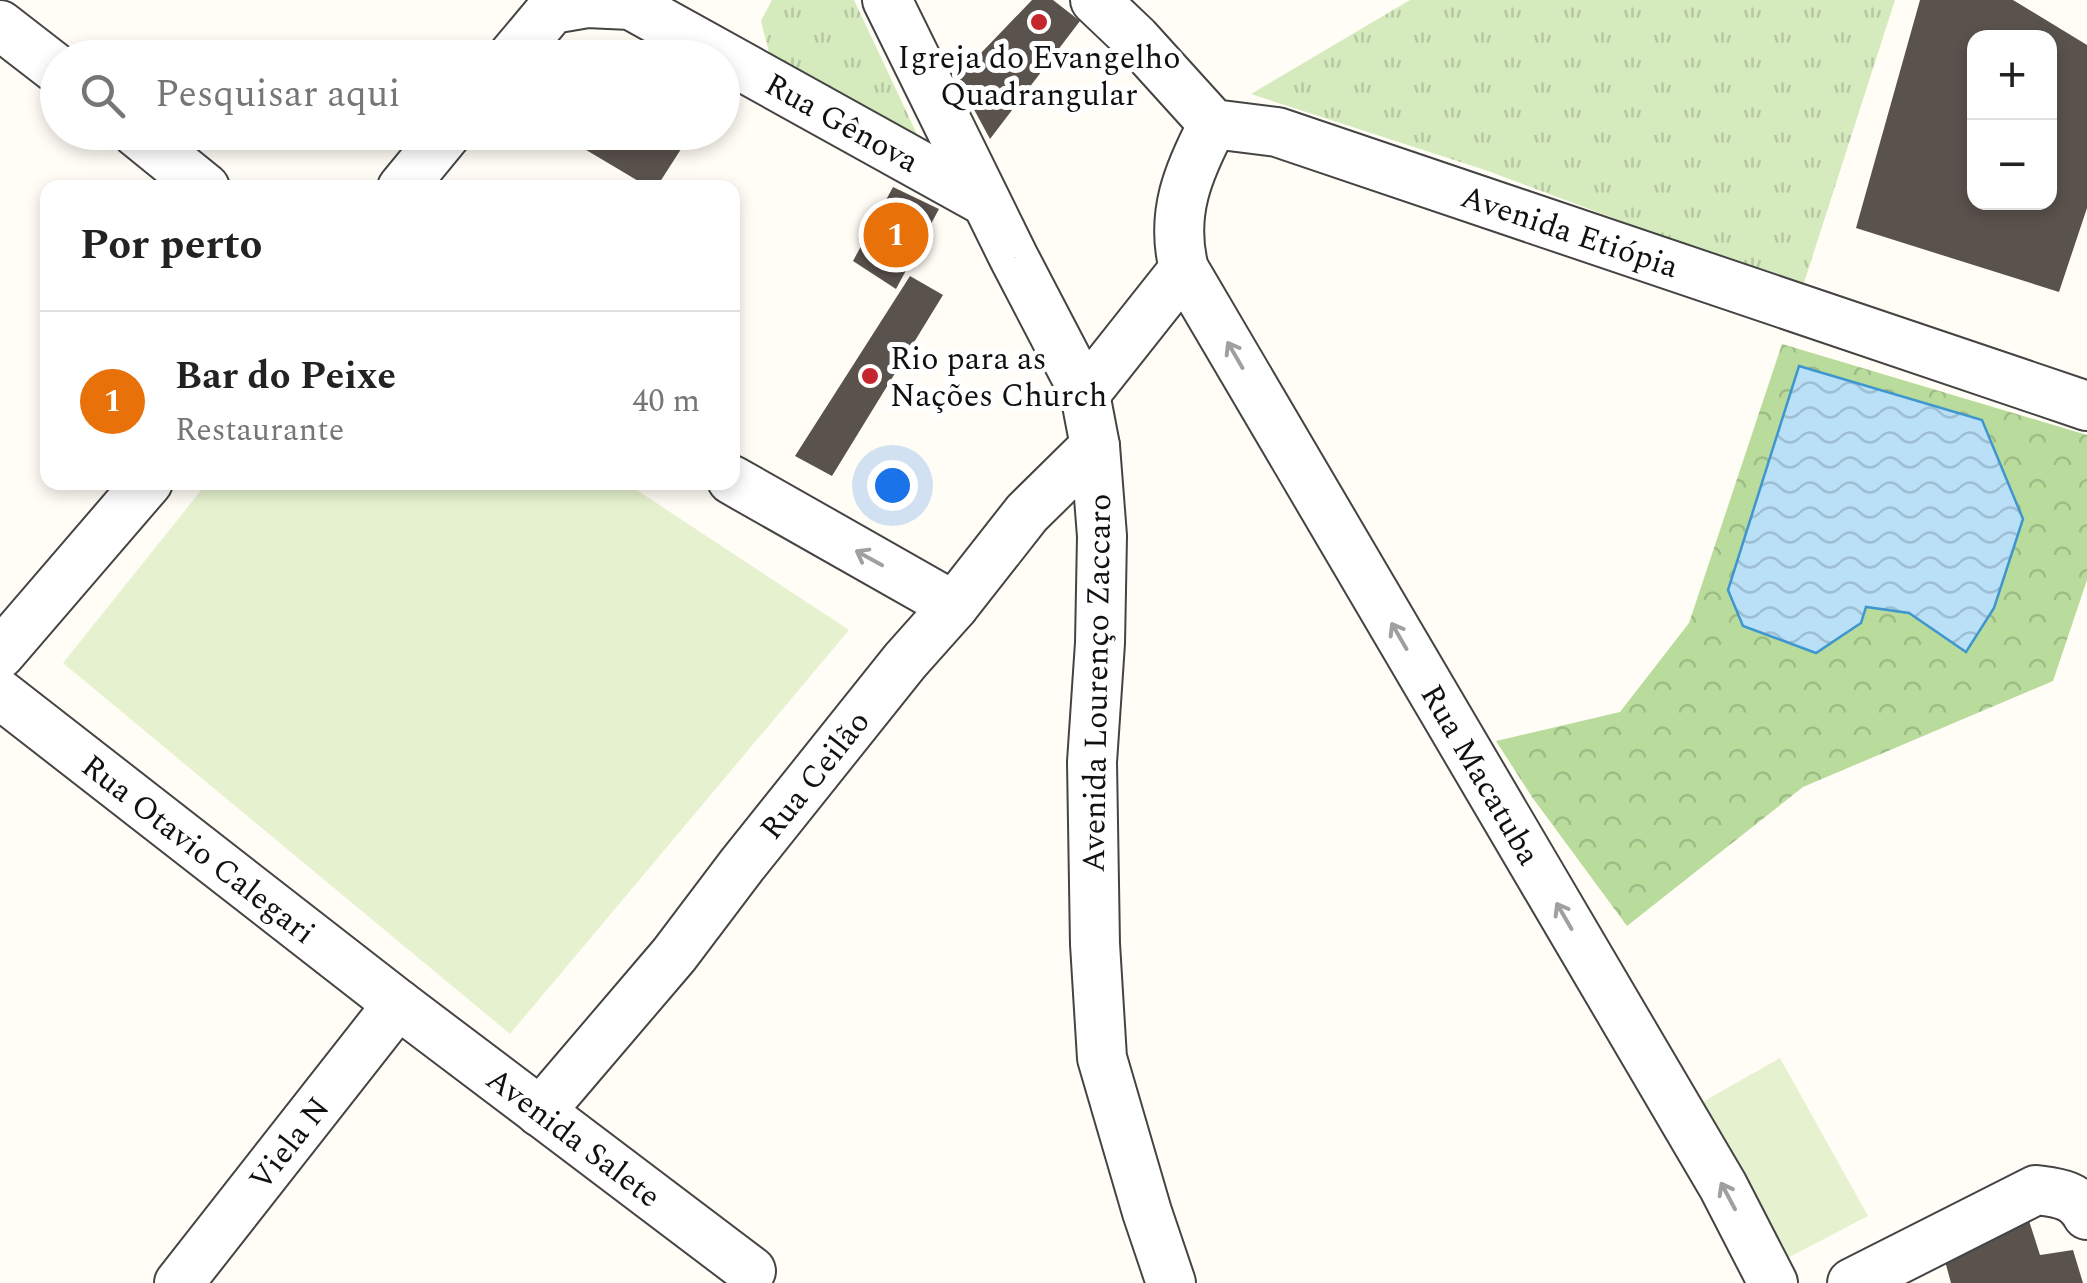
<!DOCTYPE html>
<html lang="pt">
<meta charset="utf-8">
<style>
:root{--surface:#fff;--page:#f6f6f6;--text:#222;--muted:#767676;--line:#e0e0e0;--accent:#7c3aed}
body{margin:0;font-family:Spectral,serif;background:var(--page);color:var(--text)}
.controls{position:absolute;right:30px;top:30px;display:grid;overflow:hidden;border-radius:20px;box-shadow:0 5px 15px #0003}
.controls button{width:90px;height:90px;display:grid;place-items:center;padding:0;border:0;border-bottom:2px solid var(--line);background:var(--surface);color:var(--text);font:50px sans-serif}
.you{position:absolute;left:892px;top:485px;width:35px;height:35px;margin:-25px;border:8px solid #fff;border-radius:50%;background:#1a73e8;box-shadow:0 0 0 15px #1a73e833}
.badge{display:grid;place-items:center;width:65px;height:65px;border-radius:50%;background:var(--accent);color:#fff;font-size:32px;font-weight:700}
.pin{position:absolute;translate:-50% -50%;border:5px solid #fff;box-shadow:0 2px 10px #0006}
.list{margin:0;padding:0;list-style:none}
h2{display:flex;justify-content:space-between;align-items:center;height:130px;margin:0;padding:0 40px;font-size:42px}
h2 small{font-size:32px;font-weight:400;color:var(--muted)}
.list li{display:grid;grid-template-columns:65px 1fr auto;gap:30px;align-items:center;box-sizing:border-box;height:180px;padding:0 40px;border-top:2px solid var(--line)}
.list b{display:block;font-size:38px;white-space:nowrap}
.list p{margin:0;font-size:32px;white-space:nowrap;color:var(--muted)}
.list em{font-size:32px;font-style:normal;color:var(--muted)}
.icon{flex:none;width:55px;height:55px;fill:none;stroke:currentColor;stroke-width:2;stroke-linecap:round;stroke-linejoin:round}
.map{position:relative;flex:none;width:2087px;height:1283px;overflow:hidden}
.search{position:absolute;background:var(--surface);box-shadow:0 5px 15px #0003;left:40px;top:40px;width:700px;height:110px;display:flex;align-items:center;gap:25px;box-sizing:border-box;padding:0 35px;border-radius:55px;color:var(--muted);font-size:38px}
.panel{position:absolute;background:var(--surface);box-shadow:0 5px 15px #0003;left:40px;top:180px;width:700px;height:310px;border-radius:20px}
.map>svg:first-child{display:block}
.grass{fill:url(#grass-tufts)}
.forest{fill:url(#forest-crowns)}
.pitch{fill:#e6f2cf}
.water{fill:url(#water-waves);stroke:#3f96cf;stroke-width:2.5}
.building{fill:#5a524d;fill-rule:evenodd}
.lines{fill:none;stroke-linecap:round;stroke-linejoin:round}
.minor-casing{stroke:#444;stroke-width:52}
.minor{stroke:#fff;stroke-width:48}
.oneway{stroke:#a0a0a0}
.poi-dot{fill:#c4262e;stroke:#fff;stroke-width:4}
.labels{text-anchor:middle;stroke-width:10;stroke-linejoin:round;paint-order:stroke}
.poi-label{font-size:32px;fill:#111;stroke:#fff}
.street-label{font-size:32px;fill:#111;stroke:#fff}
</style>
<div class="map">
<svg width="2087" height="1283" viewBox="0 0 2087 1283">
<defs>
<pattern id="grass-tufts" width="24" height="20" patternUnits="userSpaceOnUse" patternTransform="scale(2.5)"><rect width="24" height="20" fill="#d5ebbd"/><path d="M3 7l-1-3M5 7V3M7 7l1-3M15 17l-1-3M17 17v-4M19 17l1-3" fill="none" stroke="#b6c8a1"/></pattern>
<pattern id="forest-crowns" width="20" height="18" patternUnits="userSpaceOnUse" patternTransform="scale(2.5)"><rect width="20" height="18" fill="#b9dc9c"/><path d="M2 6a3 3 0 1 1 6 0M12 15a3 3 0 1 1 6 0" fill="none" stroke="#9ebc85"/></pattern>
<pattern id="water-waves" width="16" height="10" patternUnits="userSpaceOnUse" patternTransform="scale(2.5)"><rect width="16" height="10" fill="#b9e0f7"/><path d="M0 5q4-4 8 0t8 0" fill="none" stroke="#9ebfd3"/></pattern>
</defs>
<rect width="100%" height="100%" fill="#fffdf5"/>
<path class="grass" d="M772 0H854L923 147 772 64 761 21Z
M1410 0H1895L1802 289 1488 171 1251 94Z"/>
<path class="forest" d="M1782 344 2087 435V580L2053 681 1803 787 1627 926 1532 797 1496 741 1620 712 1689 623Z"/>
<path class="pitch" d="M207 483H626L849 630 510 1034 63 663Z
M1780 1058 1868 1216 1778 1263 1699 1104Z"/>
<path class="water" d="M1799 366 1982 420 2023 519 1994 608 1966 652 1909 613 1866 607 1861 623 1816 653 1743 626 1728 590Z"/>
<path class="building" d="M1032 0H1053L1080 21 990 139 957 78Z
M1920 0H2013L2087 45V208L2059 292 1856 228ZM1974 38H2050V202H1974Z
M616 40 646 58H558L565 46 577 53Z
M556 132H692L656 188H650Z
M893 187 939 209 896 289 853 261Z
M910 276 943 295 832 476 795 456Z
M2023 1202 2040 1255 2073 1250 2083 1283H1951L1942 1250Z"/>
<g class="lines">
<g class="minor-casing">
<g id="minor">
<path d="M887 0 1014 258 1085 394 1095 446 1102 536 1100 643 1092 762 1095 944 1102 1058 1147 1212 1171 1283"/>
<path id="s1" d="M1095 0 1136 39 1213 124 1277 132 2087 406"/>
<path d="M0 25 58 70"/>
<path id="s2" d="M511 58 552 9 587 3 631 5 986 202"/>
<path id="s3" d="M1213 124C1188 172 1170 214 1184 269L1723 1186 1773 1283"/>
<path d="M136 132 205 188"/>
<path d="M402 188 448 132"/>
<path d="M1085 394 1184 269"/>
<path d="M732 480 954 606"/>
<path d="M0 654 148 482"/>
<path id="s4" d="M0 694 398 1004 751 1271"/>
<path id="s5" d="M540 1112 674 955 742 865 905 661 954 606 1027 513 1095 446"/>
<path id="s6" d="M179 1283 398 1004"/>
<path d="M1852 1283 2036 1190C2058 1193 2076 1194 2087 1215"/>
</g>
</g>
<use href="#minor" class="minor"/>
</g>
<defs><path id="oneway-shaft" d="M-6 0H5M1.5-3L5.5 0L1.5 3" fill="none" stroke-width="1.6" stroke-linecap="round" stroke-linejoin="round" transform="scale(2.5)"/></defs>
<g class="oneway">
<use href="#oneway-shaft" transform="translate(1235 355) rotate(-120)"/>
<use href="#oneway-shaft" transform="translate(869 558) rotate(-151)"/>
<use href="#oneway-shaft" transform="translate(1399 636) rotate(-120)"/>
<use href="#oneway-shaft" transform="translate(1564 916) rotate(-120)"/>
<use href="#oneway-shaft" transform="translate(1728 1196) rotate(-118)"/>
</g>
<g class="poi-dot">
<circle cx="1039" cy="22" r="10"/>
<circle cx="870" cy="376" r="10"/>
</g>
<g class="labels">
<g class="poi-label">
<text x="1039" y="68">Igreja do Evangelho<tspan x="1039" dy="37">Quadrangular</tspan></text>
<text x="890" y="369" text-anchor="start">Rio para as<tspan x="890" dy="37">Nações Church</tspan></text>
</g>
<g class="street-label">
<text dy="11" stroke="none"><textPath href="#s2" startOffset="385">Rua Gênova</textPath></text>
<text dy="11" stroke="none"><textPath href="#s1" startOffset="545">Avenida Etiópia</textPath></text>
<text transform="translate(1096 683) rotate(-89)" y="11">Avenida Lourenço Zaccaro</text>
<text dy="11" stroke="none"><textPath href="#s5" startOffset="435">Rua Ceilão</textPath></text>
<text dy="11" stroke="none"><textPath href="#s3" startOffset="738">Rua Macatuba</textPath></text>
<text dy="11" stroke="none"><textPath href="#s4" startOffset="252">Rua Otavio Calegari</textPath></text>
<text dy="11" stroke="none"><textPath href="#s4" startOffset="725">Avenida Salete</textPath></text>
<text dy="11" stroke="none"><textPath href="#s6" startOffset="178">Viela N</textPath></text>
</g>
</g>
</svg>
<div class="controls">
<button>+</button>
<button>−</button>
</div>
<div class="you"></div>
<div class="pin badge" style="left:896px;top:235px;background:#e8710a">1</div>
<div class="search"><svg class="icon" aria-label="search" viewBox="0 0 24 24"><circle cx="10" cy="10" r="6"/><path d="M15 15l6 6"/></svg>Pesquisar aqui</div>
<section class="panel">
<h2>Por perto<small></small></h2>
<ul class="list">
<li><span class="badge" style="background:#e8710a">1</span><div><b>Bar do Peixe</b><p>Restaurante</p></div><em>40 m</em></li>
</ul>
</section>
</div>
